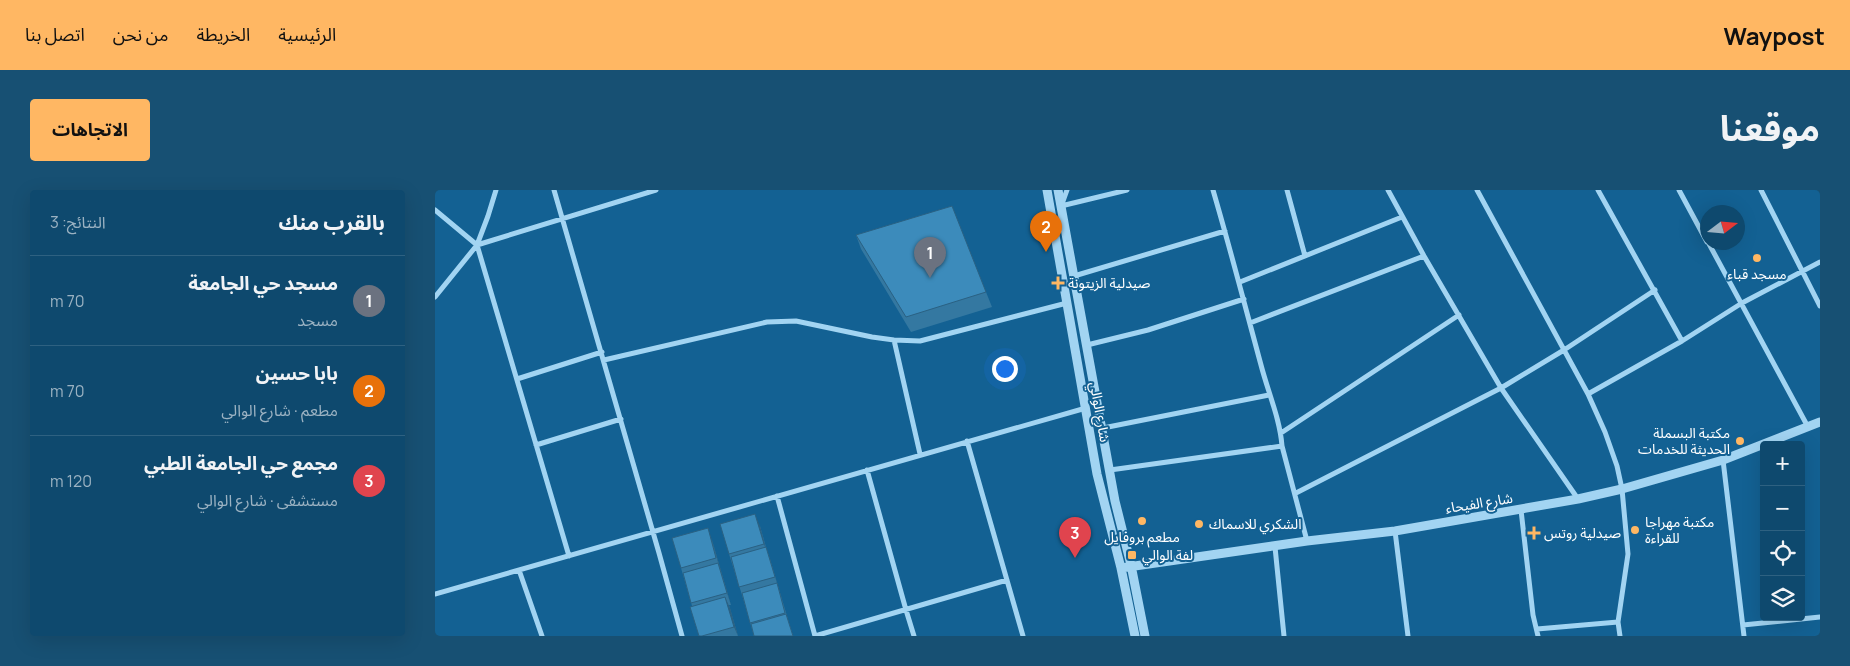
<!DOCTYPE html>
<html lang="ar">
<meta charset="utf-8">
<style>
:root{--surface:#0e496e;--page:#175073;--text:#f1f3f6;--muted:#9bb2c2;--line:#2e6181;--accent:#ffb763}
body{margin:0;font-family:Manrope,"Noto Sans Arabic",sans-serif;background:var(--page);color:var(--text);direction:rtl}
.controls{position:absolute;right:15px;bottom:15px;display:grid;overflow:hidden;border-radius:5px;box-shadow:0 5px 20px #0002}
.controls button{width:45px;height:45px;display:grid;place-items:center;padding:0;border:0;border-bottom:1px solid var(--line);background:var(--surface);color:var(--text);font:25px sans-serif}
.compass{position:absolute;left:1265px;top:15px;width:45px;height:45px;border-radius:50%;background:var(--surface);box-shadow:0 5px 20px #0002;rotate:74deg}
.you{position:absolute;left:569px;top:178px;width:18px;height:18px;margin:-12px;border:4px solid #fff;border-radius:50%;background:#1a73e8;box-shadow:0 0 0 8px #1a73e833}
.badge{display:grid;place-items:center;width:32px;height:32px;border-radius:50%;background:var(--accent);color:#fff;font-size:16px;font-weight:700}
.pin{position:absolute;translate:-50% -41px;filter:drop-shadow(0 1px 2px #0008)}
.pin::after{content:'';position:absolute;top:26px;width:18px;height:15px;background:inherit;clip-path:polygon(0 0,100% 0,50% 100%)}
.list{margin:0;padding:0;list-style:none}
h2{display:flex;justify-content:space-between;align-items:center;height:65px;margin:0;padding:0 20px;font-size:21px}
h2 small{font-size:16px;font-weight:400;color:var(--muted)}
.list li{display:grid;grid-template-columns:32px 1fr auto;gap:15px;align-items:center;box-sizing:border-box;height:90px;padding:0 20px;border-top:1px solid var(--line)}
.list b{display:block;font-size:19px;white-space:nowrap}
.list p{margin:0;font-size:16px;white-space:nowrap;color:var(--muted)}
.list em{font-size:16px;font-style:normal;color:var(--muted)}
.icon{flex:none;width:28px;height:28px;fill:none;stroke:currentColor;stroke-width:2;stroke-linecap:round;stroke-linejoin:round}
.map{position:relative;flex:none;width:1385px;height:446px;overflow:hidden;direction:ltr;border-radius:5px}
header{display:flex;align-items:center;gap:30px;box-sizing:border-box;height:70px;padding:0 25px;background:var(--accent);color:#111}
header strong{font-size:24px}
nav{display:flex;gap:28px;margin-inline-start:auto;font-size:18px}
.intro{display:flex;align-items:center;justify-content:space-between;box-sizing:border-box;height:120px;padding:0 30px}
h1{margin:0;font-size:35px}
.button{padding:12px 22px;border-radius:5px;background:var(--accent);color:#111;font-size:18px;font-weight:700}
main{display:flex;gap:30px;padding:0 30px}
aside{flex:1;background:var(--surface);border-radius:5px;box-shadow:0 5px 20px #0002}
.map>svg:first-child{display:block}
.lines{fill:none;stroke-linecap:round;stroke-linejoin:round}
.minor{stroke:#a2d4f2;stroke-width:5}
.tertiary{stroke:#a2d4f2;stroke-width:9}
.wall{fill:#3478a1}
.shaded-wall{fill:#2a6183}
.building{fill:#3c8bbb;stroke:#2a6183}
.poi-dot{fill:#ffb763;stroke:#136193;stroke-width:2}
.labels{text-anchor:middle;stroke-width:4;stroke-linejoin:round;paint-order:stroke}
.poi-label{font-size:14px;fill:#fff;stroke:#136193;text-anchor:start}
.street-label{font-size:14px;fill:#fff;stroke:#136193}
</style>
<header>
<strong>Waypost</strong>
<nav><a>الرئيسية</a><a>الخريطة</a><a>من نحن</a><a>اتصل بنا</a></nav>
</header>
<div class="intro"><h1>موقعنا</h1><a class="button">الاتجاهات</a></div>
<main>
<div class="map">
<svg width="1385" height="446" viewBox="0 0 1385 446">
<rect width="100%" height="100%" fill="#136193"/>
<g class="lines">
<path class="minor" d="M119 0 224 363 247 446
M778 0C795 58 810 116 826 175 833 202 845 229 847 256L872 351
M852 0 870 66
M953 0 989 66 1066 198 1143 309
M1042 0 1153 204 1170 242 1182 276 1187 299 1193 364 1183 432 1185 446
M1163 0 1247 151
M1244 0 1272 52
M1326 0 1385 116
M627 14 632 0
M626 16 692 0
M0 20 42 55 134 366
M1273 52 1373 237
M42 55 221 0
M639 86 790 41
M805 92 967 27
M0 107 42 55 53 26 61 0
M815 133 989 66
M459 150 485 264
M652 155 713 140 809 109
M169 170 332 132 361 131 437 147 459 150 485 151 632 113
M82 189 167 162
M1153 204 1247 151 1307 113 1385 72
M668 238 834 205
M846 243 1024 125
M532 251 588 446
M101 255 186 229
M1288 270 1309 446
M432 280 471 420 479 446
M675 280 847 256
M861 303 1066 198 1129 160 1220 100
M342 306 380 446
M1086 320 1098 425 1103 446
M960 341 973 446
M840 357 849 446
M84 380 107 446
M0 404 651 218
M1308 435 1385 427
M1102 439 1183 432
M380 446 572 390"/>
<path class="tertiary" d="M612 0 662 284 686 378 700 446
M623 0 680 311 696 375 710 446
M686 378 872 351 960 341 1143 309 1187 299 1288 270 1385 232"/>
</g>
<path class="wall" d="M421 45 551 102 557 117 476 142 426 59Z
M325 336 331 357 335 369 358 446H319L307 405 294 364Z
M277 350 296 415H294L303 446H264L257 416 246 378Z"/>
<path class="shaded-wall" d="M320 324 325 336 333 366 329 354Z
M273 338 277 350 296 415 292 403Z
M331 357 335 369 358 446Z
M290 407 295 418 303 446 299 437Z"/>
<path class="building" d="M517 16 551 102 471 127 421 45Z
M320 324 329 354 294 364 285 334Z
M273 338 281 368 246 378 237 348Z
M331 357 340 387 304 397 296 367Z
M283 373 292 403 256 413 248 383Z
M342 393 350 423 315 433 307 403Z
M290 407 299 437 267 446H264L255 417Z
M351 424 358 446H319L316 434Z"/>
<g class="poi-dot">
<circle cx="1322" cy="68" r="5"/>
<path d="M620.5 85.5h5v5h5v5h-5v5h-5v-5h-5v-5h5z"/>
<circle cx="1305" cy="251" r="5"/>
<circle cx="707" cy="331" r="5"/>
<circle cx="764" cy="334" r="5"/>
<circle cx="1200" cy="340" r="5"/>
<path d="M1096.5 335.5h5v5h5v5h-5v5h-5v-5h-5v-5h5z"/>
<rect x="692" y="360" width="10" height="10" rx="2.5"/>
</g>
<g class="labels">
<g class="poi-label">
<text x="1322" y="89" text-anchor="middle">مسجد قباء</text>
<text x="633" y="98">صيدلية الزيتونة</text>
<text x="1295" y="248" text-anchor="end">مكتبة البسملة<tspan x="1295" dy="16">الحديثة للخدمات</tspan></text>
<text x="1210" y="337">مكتبة مهراجا<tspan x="1210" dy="16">للقراءة</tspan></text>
<text x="774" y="339">الشكري للاسماك</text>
<text x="1109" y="348">صيدلية روتس</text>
<text x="707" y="352" text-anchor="middle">مطعم بروفايل</text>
<text x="707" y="370">لفة الوالي</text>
</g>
<g class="street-label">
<text transform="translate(665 222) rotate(80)" y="5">شارع الوالي</text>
<text transform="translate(1044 313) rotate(-9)" y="5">شارع الفيحاء</text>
</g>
</g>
</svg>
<div class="controls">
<button>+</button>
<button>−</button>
<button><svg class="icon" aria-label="locate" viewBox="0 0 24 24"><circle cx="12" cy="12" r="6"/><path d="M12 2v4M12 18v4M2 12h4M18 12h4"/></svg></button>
<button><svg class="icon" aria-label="layers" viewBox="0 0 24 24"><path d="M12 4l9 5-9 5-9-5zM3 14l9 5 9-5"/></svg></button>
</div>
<svg class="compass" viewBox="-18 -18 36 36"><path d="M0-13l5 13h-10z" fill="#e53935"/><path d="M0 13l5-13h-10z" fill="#9bb2c2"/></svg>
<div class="you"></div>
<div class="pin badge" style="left:495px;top:88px;background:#6b7280">1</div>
<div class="pin badge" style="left:611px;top:62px;background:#e8710a">2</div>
<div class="pin badge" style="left:640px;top:368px;background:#e0444e">3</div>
</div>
<aside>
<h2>بالقرب منك<small>النتائج: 3</small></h2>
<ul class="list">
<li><span class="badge" style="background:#6b7280">1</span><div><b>مسجد حي الجامعة</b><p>مسجد</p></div><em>70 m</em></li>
<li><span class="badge" style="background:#e8710a">2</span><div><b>بابا حسين</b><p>مطعم · شارع الوالي</p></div><em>70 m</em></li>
<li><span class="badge" style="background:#e0444e">3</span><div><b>مجمع حي الجامعة الطبي</b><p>مستشفى · شارع الوالي</p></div><em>120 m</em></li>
</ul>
</aside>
</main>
